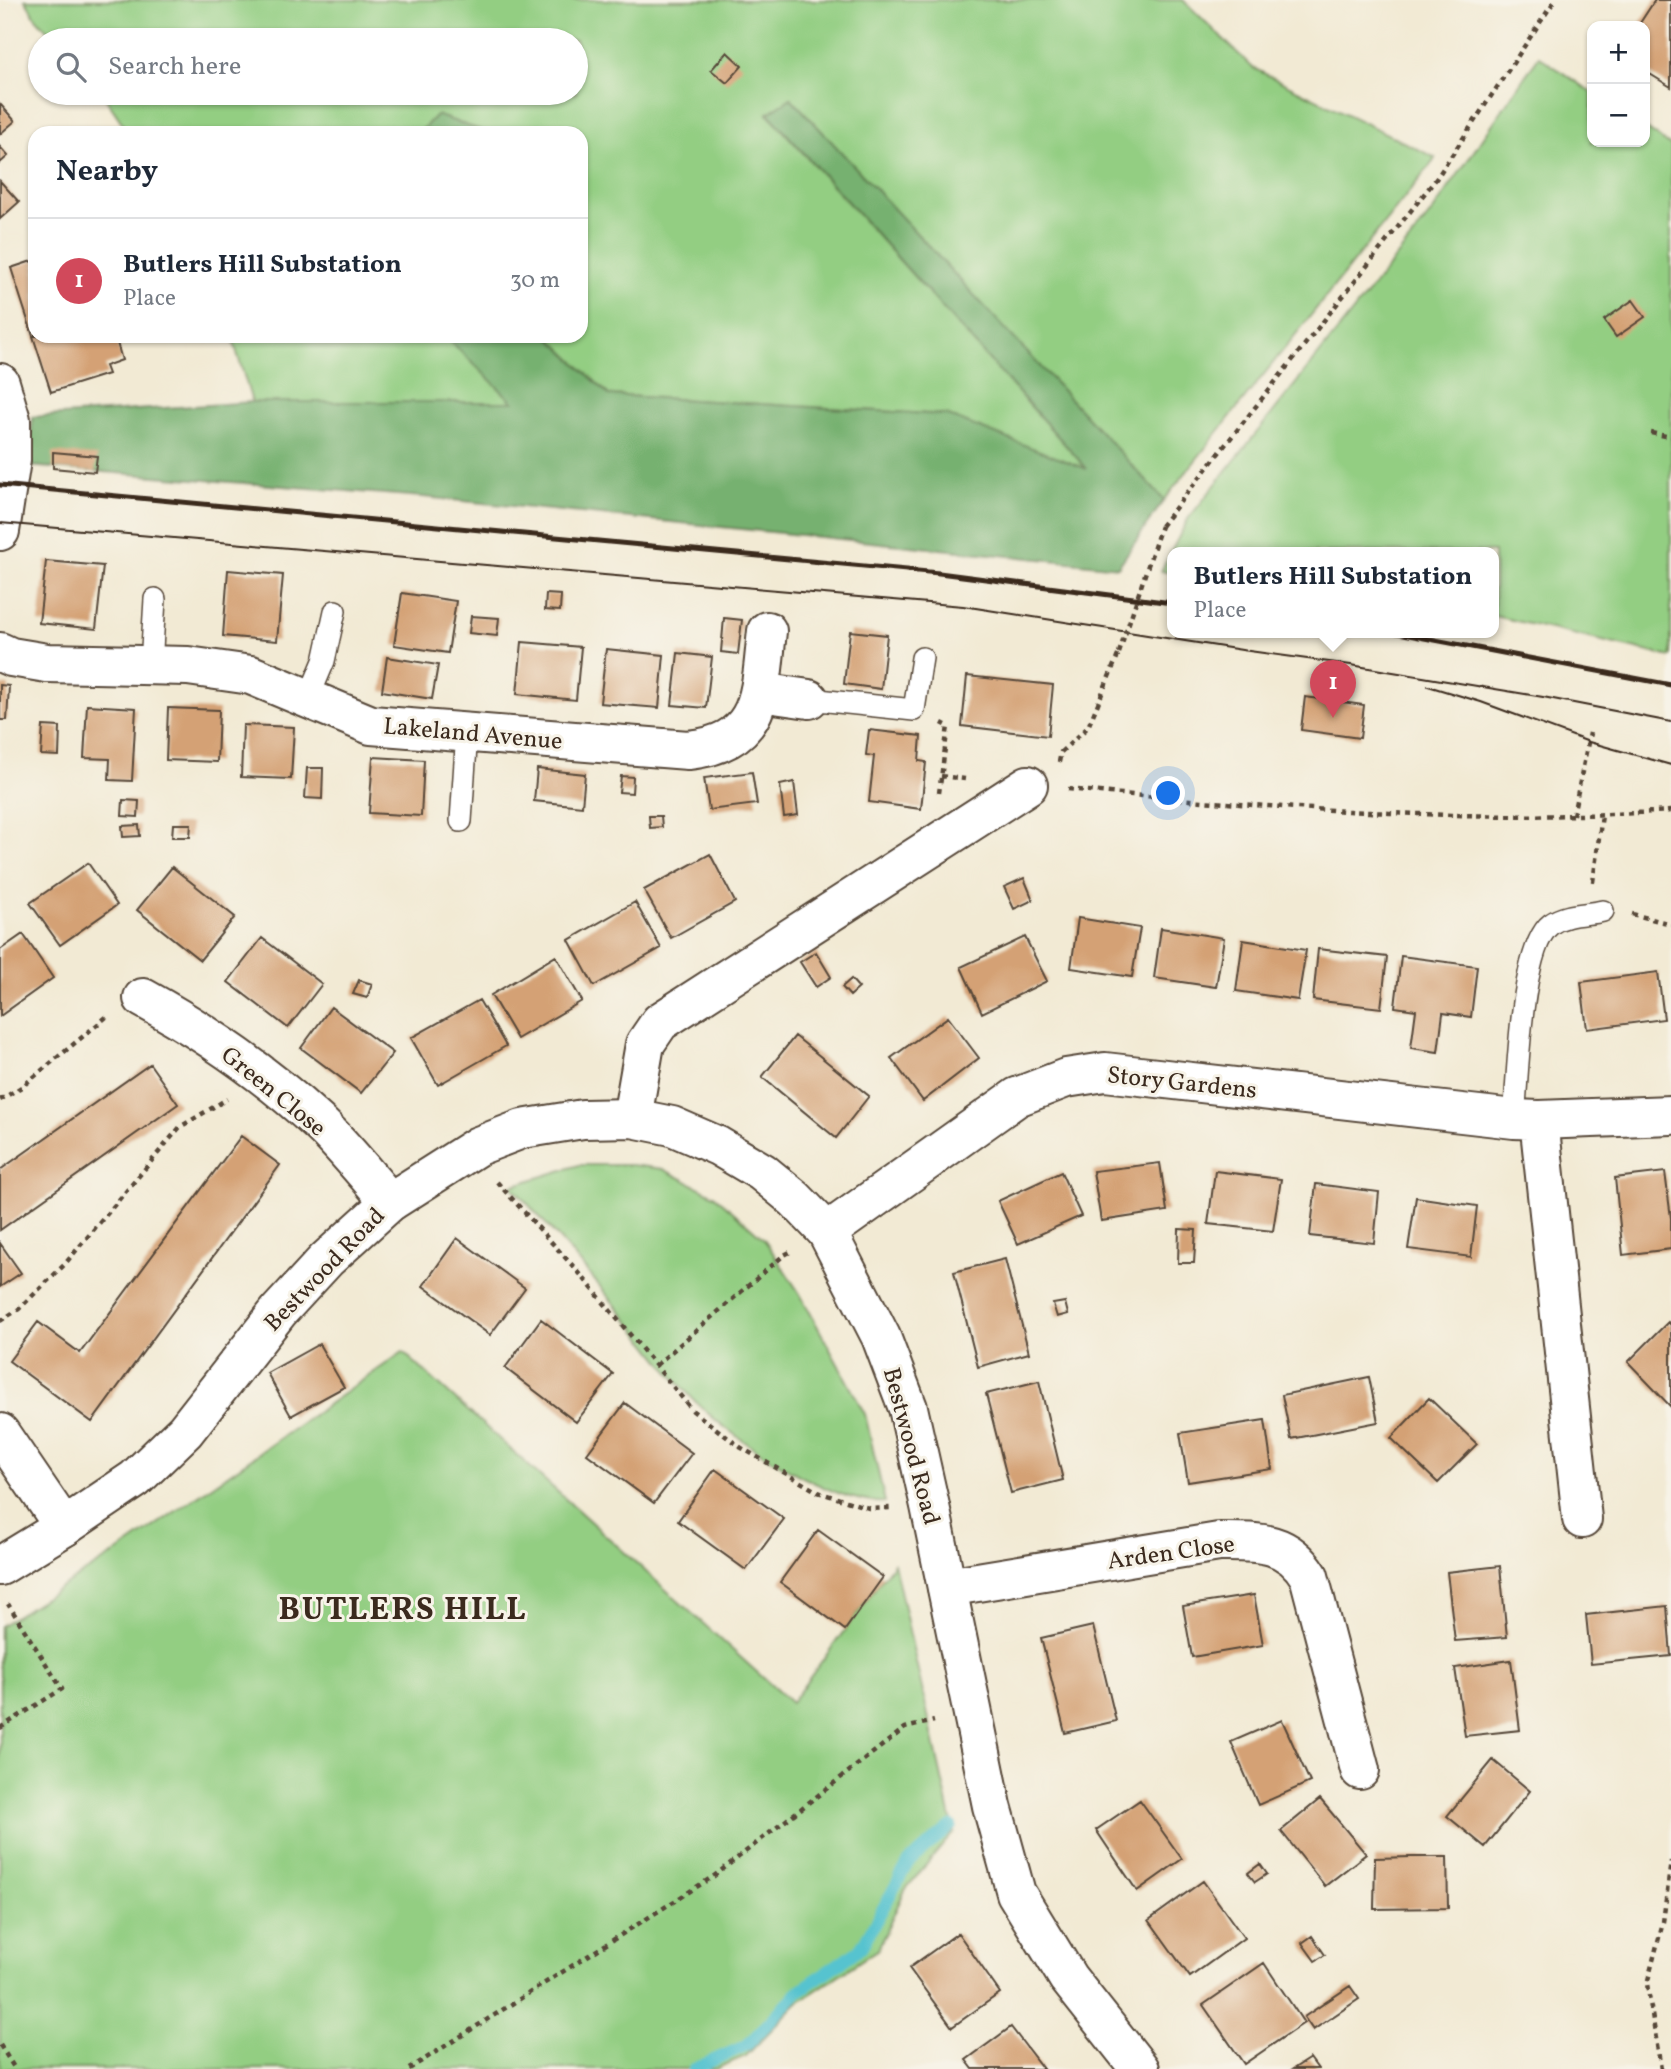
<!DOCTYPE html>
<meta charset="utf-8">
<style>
:root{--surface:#fff;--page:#f2f2f3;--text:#1f2937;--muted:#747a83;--line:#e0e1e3;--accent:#d1495b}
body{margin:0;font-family:Vollkorn,serif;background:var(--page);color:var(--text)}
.controls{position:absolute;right:21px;top:21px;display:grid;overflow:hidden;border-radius:14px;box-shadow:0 2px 5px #0004}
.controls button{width:63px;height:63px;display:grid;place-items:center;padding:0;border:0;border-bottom:2px solid var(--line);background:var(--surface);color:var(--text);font:35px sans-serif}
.you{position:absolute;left:1169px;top:794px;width:24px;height:24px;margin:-18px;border:5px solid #fff;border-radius:50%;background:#1a73e8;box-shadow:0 0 0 10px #1a73e833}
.badge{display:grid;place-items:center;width:46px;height:46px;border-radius:50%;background:var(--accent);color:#fff;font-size:23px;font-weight:700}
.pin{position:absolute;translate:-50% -58px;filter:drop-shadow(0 2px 4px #0008)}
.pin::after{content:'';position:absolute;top:37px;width:24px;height:21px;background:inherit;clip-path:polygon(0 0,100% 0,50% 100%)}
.popup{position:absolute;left:1167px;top:547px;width:332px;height:91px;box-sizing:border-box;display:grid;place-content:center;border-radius:14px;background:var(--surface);filter:drop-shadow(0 2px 5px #0005);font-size:23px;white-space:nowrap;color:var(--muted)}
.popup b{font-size:26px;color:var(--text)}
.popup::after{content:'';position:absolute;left:50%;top:100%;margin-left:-14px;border:14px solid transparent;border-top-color:var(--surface)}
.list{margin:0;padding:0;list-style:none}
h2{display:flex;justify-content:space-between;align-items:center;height:91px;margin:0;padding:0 28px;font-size:30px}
h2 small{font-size:23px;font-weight:400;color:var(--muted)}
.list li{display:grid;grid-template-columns:46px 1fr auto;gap:21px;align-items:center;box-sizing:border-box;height:126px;padding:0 28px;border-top:2px solid var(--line)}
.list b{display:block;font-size:26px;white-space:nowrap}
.list p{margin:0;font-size:23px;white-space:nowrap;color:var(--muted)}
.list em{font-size:23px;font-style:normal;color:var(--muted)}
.icon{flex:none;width:38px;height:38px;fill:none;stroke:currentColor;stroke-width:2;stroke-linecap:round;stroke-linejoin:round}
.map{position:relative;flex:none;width:1671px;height:2069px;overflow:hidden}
.search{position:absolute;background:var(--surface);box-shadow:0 2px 5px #0004;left:28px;top:28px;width:560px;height:77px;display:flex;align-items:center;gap:18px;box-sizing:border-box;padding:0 24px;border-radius:38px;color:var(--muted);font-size:26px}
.panel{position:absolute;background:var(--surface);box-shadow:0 2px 5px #0004;left:28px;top:126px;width:560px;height:217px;border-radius:21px}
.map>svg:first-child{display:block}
.green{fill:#93ce82;stroke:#677c50;stroke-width:2}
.forest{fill:#76b170;stroke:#586e47;stroke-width:2}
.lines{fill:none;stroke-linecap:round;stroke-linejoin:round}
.stream{stroke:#56c3cf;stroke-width:12}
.building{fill:#d4a174}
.service-casing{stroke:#564739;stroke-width:24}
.minor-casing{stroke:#564739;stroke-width:42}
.tertiary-casing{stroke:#564739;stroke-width:42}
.path{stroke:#564739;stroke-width:4.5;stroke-dasharray:5 5;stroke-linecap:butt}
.service{stroke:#fff;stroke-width:21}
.minor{stroke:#fff;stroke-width:38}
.tertiary{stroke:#fff;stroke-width:38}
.tram{stroke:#3b2a1e;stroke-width:2}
.rail{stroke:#3b2a1e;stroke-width:5}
.path-bridge{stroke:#564739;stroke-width:4.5;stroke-dasharray:5 5;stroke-linecap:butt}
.labels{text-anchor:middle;stroke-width:6;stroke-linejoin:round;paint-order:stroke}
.street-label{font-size:24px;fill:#3b2a1e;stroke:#f7f3e8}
.district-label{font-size:32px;font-weight:bold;letter-spacing:2px;fill:#3b2a1e;stroke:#f7f3e8}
</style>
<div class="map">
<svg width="1671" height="2069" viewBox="0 0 1671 2069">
<rect width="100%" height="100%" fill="#f7f3e8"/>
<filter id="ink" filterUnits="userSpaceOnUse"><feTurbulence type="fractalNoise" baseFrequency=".0143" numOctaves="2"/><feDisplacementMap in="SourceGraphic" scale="14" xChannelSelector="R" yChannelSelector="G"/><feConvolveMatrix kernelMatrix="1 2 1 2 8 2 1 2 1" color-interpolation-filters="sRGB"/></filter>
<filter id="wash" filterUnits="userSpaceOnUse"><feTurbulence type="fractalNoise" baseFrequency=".00686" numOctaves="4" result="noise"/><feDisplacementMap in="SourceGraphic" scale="28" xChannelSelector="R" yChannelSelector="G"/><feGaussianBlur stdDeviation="1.57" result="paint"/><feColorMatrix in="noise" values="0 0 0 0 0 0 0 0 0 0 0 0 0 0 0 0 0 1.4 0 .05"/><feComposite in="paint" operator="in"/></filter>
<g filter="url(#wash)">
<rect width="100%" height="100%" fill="#f2ead4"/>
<path class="green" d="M25 0H1183L1253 68 1436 158 1164 500 791 98 768 114 1088 470 946 415 609 395 548 336H581V133H489L437 116 419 133H129L102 93H576V40H56L36 18Z
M1539 56 1592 93V142H1645V128L1671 146V657L1494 616V552H1172V573L1161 571 1188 519 1433 211Z
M232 336H445L515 402H252Z
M579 1165H632L663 1169 714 1195 764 1239 800 1294 865 1414 885 1502C835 1506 734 1440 699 1405 677 1384 659 1358 640 1335 598 1284 556 1233 511 1186Z
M403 1352 791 1703 894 1563 954 1832 905 1890 878 1949 797 2003 746 2056 715 2069H0V1626L119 1551Z"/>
<path class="forest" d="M791 98 1164 500 1118 567 423 497 28 466 33 417 252 402H513L445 336H548L609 395 946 415 1087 469 768 113Z
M436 115 489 133H419Z"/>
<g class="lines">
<path class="stream" d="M694 2069 747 2045 799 1991 861 1948 908 1863 951 1826"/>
</g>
<g id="blocks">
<path class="building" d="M1655 0H1671V87L1645 71V26H1638Z
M727 52 742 66 727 83 711 70Z
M0 104 15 121 0 134Z
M0 147 8 156 0 163Z
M0 181 19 202 0 219Z
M35 260V336H115L122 360 105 366 108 374 51 392 11 268Z
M1633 300 1645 317 1616 337 1604 320Z
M53 452 97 456 95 472 53 468Z
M46 561 103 566 96 629 39 623Z
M228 570 283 575 277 641 223 636Z
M402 593 456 601 448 653 394 645Z
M546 594 561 595 560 611 545 610Z
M471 616 499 618 497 636 469 633Z
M724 618 742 620 738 654 721 652Z
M850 631 887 635 881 689 844 684Z
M522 642 581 647 576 700 517 694Z
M606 649 664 655 659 708 600 703Z
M678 653 712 657 706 708 672 705Z
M387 657 438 665 432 699 382 691Z
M967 676 1053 685 1048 736 962 726Z
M0 685 9 686 7 720H0Z
M1305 697 1364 705 1360 738 1301 730Z
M87 705 136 708 132 781 109 780 110 759 84 758Z
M168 708 219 710 217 762 166 760Z
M243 725 294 727 291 779 241 777Z
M43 726 60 727 59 756 41 755Z
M869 730 921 736 919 761 926 762 921 809 869 802 874 756 866 755Z
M373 757 424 760 421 816 369 813Z
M307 768H323L322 799 305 798Z
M537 769 585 774 582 806 534 801Z
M752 772 757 804 709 810 704 778Z
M621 776 633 777 632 793 619 792Z
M794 782 798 815 784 817 780 785Z
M123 800 139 801 138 817 122 816Z
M649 816H661L662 827 650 828Z
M173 824H191L190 837H172Z
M139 825 140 836 123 837 122 826Z
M710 854 735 902 671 938 644 890Z
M88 863 117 905 60 945 30 903Z
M172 867 235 917 200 960 137 910Z
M1024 878 1033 900 1014 909 1004 887Z
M635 902 661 948 594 986 569 940Z
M1078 918 1140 928 1132 977 1071 968Z
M1161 928 1224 938 1216 987 1154 978Z
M23 934 53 978 0 1016V950Z
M1025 937 1047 981 982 1013 961 967Z
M262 938 322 984 288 1028 228 982Z
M1243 940 1306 950 1298 1000 1236 991Z
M1318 949 1387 957 1381 1008 1313 1000Z
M816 952 831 977 816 987 800 962Z
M556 956 582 1001 517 1039 491 995Z
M1401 956 1477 966 1471 1017 1443 1013 1438 1052 1411 1048 1416 1010 1395 1007Z
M1658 972 1664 1019 1587 1029 1581 982Z
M851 979 859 988 850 996 842 987Z
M359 980 372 984 367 998 353 994Z
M479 1000 506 1046 438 1085 411 1038Z
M331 1007 393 1053 361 1093 301 1048Z
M948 1017 979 1058 923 1101 891 1058Z
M795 1036 869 1096 836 1138 762 1077Z
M150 1064 178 1104 0 1230V1170Z
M241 1136 280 1165 92 1422 9 1361 38 1322 80 1353Z
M1160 1163 1167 1211 1101 1221 1093 1171Z
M1215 1171 1281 1179 1273 1231 1208 1224Z
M1061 1172 1081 1216 1018 1244 998 1201Z
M1665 1172 1671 1218V1249L1623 1255 1615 1178Z
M1316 1184 1379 1192 1374 1243 1310 1236Z
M1416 1197 1477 1206 1471 1257 1408 1249Z
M1179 1229 1196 1230 1194 1263H1178Z
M457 1238 525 1288 490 1335 423 1286Z
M0 1243 21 1273 0 1287Z
M1005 1259 1029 1353 978 1367 954 1272Z
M1065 1302 1068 1314 1057 1317 1053 1304Z
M541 1319 613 1374 576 1422 505 1368Z
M1668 1322 1671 1325V1407L1628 1362Z
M319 1344 344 1387 291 1416 267 1373Z
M1369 1377 1378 1422 1291 1439 1282 1395Z
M1039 1381 1063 1480 1011 1493 986 1394Z
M1429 1398 1477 1444 1438 1483 1391 1438Z
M625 1403 692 1453 654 1503 587 1454Z
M1265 1420 1272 1469 1188 1482 1180 1433Z
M715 1469 784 1519 746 1570 678 1521Z
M818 1530 883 1577 845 1630 780 1582Z
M1500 1566 1507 1637 1455 1641 1447 1572Z
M1254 1595 1263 1645 1192 1657 1183 1606Z
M1667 1606 1671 1656 1591 1664 1586 1615Z
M1093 1626 1116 1721 1065 1733 1041 1638Z
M1511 1660 1520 1730 1465 1736 1455 1668Z
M1282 1720 1310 1782 1258 1805 1231 1742Z
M1493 1760 1530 1791 1485 1847 1447 1816Z
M1320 1799 1366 1854 1325 1886 1281 1831Z
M1140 1800 1182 1859 1137 1891 1096 1830Z
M1412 1857H1447L1448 1908 1374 1909 1375 1858Z
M1260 1864 1267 1874 1255 1882 1248 1873Z
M1203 1881 1244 1938 1190 1977 1149 1920Z
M958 1933 1000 1993 952 2027 909 1968Z
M1312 1936 1325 1955 1315 1961 1302 1943Z
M1264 1963 1304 2023 1244 2064 1203 2005Z
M1350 1986 1359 1999 1313 2030 1304 2017Z
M1011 2027 1043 2069H973L966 2060Z
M1310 2058 1318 2069H1293Z"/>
</g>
</g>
<g filter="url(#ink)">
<use href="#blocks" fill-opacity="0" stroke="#564739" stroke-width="2"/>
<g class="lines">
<g class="service-casing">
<path id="service" d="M151 665 155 599
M308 699 324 661 335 611
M809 699 914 710 922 658
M461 821 467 732
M1514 1119C1518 1078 1520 947 1551 924 1566 913 1586 915 1603 911"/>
</g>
<g class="minor-casing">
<path id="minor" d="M0 383 11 420V460L0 531
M0 652 11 657 47 663 188 666 251 675 371 725 688 750C764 742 760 693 767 631
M760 692 809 699
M143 998C205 1032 266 1074 318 1122 344 1146 366 1175 390 1202
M632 1118 645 1044 660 1022 1028 785
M1539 1120 1582 1519
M827 1232 1017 1097 1066 1078 1105 1072 1514 1119 1539 1120 1671 1115
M0 1433 64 1527
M947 1587 1219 1542C1257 1542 1287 1540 1309 1576L1360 1770"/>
</g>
<g class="tertiary-casing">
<path id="tertiary" d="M0 1566 64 1527 135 1479 185 1431 279 1311 326 1260 390 1202 478 1146 522 1129 583 1119 632 1118 672 1126 718 1146 762 1172 795 1199 827 1232 881 1337 908 1408 930 1506 992 1806 1016 1893 1068 1978 1140 2069"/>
</g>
<path class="path" d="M1651 433 1671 437
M1161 526 1436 179 1555 0
M1059 762 1061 752 1088 727 1119 653
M941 776 965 779
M1068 789C1267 808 1470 824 1671 811
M939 793 948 726 942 723
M1573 815 1590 733
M1593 882 1602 815
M1632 914 1671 924
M0 1100 23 1086 110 1014
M497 1182 581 1275 693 1411 740 1447 818 1492 872 1509 892 1508
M0 1321 19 1309 64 1265 180 1127 227 1099
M656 1365 784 1255 792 1251
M0 1728 62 1689 8 1604
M0 2045 15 2069
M409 2069 714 1876 905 1728 934 1721
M1661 2069 1647 1984 1663 1922 1671 1861"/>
<use href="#service" class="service"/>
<use href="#minor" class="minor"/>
<use href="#tertiary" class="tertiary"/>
<path class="tram" d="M0 523 963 606 1242 650 1351 665 1543 697 1671 722
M1428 686 1481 702 1589 742 1671 765"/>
<path class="rail" d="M0 485 939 573 1172 603
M1393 632 1671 685"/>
<path class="path-bridge" d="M1119 653 1161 526"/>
</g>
</g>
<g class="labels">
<g class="street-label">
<text transform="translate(473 733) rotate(5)" y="8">Lakeland Avenue</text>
<text transform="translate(1182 1082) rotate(6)" y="8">Story Gardens</text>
<text transform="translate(274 1091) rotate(39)" y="8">Green Close</text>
<text transform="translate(324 1269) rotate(-46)" y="8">Bestwood Road</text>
<text transform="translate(912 1446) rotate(75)" y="8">Bestwood Road</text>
<text transform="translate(1171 1552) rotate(-8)" y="8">Arden Close</text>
</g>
<g class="district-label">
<text x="403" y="1619">BUTLERS HILL</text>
</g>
</g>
</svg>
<div class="controls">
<button>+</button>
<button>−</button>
</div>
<div class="you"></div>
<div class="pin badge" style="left:1333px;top:718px">1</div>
<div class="popup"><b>Butlers Hill Substation</b>Place</div>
<div class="search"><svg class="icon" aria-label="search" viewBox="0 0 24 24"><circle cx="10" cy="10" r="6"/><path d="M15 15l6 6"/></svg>Search here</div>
<section class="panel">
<h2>Nearby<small></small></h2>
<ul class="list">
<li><span class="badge">1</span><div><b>Butlers Hill Substation</b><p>Place</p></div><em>30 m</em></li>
</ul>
</section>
</div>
